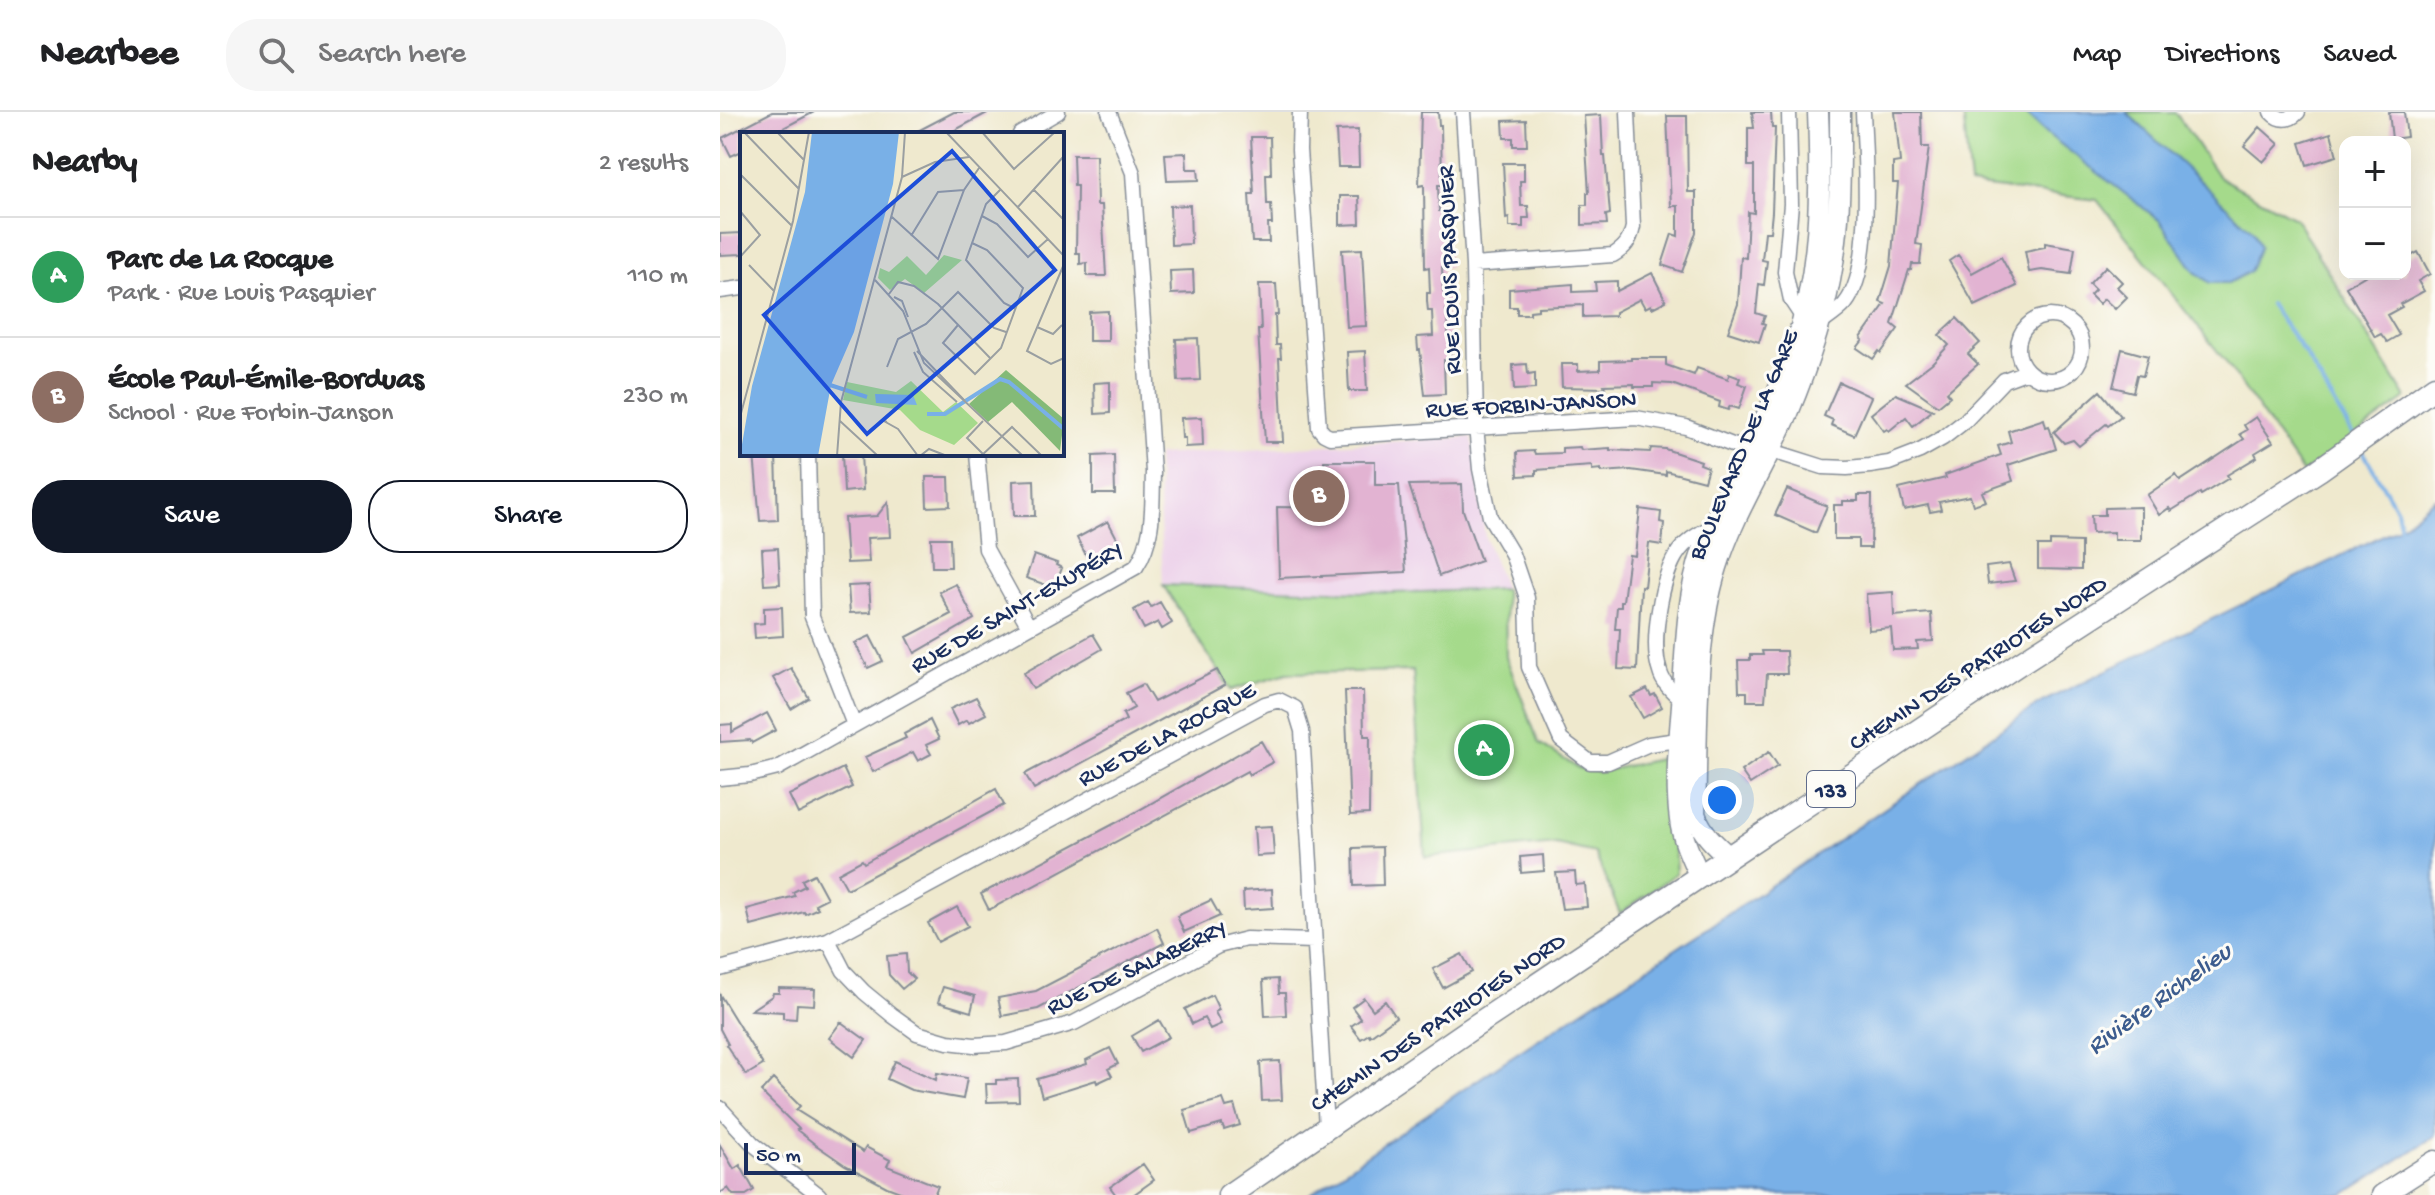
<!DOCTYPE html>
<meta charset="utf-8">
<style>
:root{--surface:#fff;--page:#f6f6f6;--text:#202124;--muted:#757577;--line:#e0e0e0;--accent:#111827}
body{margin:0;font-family:"Gochi Hand",sans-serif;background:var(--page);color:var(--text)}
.controls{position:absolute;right:24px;top:24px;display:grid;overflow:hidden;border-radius:16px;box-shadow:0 8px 32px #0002}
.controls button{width:72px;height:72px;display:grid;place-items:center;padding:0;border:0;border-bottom:2px solid var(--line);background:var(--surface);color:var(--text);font:40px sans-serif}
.scale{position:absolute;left:24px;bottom:20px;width:112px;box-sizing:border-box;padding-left:8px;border:4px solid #1b2f5e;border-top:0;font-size:22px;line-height:28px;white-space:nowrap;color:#1b2f5e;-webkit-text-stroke:6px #fdfcf7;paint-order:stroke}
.you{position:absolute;left:1002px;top:688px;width:28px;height:28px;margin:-20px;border:6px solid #fff;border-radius:50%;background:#1a73e8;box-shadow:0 0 0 12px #1a73e833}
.badge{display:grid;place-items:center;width:52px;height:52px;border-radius:50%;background:var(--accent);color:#fff;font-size:26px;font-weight:700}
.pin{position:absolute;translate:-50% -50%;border:4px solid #fff;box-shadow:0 2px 8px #0006}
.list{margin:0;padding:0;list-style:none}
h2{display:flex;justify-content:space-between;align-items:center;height:104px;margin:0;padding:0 32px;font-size:34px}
h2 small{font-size:26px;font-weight:400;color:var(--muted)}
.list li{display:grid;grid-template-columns:52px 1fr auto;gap:24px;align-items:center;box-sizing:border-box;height:120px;padding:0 32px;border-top:2px solid var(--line)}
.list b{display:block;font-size:30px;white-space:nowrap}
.list p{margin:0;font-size:26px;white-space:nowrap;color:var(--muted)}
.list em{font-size:26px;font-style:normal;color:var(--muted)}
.actions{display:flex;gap:16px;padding:24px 32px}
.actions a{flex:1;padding:18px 0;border:2px solid var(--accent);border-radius:32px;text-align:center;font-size:28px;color:var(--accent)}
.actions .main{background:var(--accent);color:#fff}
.icon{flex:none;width:44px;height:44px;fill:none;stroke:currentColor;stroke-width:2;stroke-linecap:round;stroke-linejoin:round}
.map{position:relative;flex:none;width:1715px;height:1083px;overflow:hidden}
header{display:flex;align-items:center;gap:48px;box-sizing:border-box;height:112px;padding:0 40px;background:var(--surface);border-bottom:2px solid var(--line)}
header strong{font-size:38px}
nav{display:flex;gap:44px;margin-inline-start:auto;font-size:28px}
.search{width:560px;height:72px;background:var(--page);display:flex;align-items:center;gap:20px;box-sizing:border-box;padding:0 28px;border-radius:32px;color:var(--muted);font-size:30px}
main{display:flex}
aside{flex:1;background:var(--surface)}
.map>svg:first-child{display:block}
.built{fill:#ecd1ea}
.green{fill:#a5da8b;stroke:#608474;stroke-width:2}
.water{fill:#79b0e7;stroke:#4a70a2;stroke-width:2}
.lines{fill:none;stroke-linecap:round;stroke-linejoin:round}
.stream{stroke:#79b0e7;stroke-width:4}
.building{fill:#e2b3d2}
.street-casing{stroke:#858c96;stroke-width:17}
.secondary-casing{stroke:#858c96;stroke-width:23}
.primary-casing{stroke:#858c96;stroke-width:25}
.street{stroke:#fff;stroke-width:14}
.secondary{stroke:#fff;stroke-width:20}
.primary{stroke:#fff;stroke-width:22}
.labels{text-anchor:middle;stroke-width:6;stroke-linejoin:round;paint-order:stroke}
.shield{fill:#fdfcf7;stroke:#5f6c8c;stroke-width:2}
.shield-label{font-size:22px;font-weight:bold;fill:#1b2f5e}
.street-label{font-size:24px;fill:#1b2f5e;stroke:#fdfcf7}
.water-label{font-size:26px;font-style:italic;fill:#3c5c8e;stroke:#fdfcf7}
.inset-river{fill:none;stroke:#79b0e7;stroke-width:4}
.inset-road{fill:none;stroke:#9a9fa1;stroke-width:2}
.view{fill:#1d4ed8;fill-opacity:0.15;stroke:#1d4ed8;stroke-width:4}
.inset-edge{fill:none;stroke:#1b2f5e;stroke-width:4}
</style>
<header>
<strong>Nearbee</strong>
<div class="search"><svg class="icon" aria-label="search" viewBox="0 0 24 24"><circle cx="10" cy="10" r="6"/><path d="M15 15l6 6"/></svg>Search here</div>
<nav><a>Map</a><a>Directions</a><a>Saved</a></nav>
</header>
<main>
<aside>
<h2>Nearby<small>2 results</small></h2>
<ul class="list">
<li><span class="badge" style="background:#2e9e5b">A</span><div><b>Parc de La Rocque</b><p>Park · Rue Louis Pasquier</p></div><em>110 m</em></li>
<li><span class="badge" style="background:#8d6e63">B</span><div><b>École Paul-Émile-Borduas</b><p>School · Rue Forbin-Janson</p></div><em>230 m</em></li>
</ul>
<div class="actions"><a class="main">Save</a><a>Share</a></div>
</aside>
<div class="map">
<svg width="1715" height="1083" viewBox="0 0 1715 1083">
<rect width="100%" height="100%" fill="#fdfcf7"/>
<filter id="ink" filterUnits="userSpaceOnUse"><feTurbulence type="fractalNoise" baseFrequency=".0125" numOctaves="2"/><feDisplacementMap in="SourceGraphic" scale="16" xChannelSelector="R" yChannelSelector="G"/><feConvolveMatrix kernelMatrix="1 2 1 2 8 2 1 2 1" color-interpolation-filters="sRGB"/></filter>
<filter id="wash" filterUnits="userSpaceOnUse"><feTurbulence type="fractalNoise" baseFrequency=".006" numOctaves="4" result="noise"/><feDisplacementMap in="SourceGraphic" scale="32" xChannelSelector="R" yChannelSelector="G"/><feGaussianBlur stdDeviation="1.8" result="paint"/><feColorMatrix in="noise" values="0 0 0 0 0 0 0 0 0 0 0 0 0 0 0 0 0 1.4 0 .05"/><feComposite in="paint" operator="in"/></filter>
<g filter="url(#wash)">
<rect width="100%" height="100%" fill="#efe9ce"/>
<path class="built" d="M752 325 765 425 785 477 671 481 443 473 437 343Z"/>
<path class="green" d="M1243 0H1455L1499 65 1575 106 1686 286 1583 361 1506 250 1377 88 1250 73Z
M443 473 671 481 785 477 786 545 819 631 858 656 878 660 949 645 956 761 900 802 875 741 836 732 705 745 693 559 567 561 511 578Z"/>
<path class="water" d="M1304 0H1406L1533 119 1540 135 1529 160 1508 171H1490L1475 160 1439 108 1330 24Z
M1715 386V1024L1623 1083H589L785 949 988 816 1322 590 1680 415Z"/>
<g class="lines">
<path class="stream" d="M1550 192 1586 243 1634 325
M1641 336 1677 398 1681 417"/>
</g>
<g id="blocks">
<path class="building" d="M52 0H94L52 22H22V39L11 44 2 26Z
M234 0H269L228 22H192Z
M701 0H718L719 13H721L722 73H718L719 99H726L729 155H722L723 180H728V198H726L731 248H724L725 282 705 283 700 238H698L697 225 713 224 712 199H708L707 189V181H710L709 155 705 156 704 73 699 74Z
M1032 0H1051L1052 16H1055L1052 100 1050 120H1045L1042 148 1047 149 1044 173 1039 172 1036 201 1045 204 1042 211 1045 212 1039 230 1008 220 1018 192 1021 145 1026 146 1028 100 1034 101V54H1028V16H1034Z
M1175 0H1201L1202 35H1209L1196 132 1202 133 1200 152H1192L1191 158H1189L1172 212 1178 217 1161 241 1159 239 1153 247 1137 236 1143 228 1141 226 1165 192 1160 190 1171 154 1178 71H1173V51L1180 50Z
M1669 0H1684L1687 25 1672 27Z
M881 3 883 44H885L890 102 886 103 887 112 862 113V93H867V81H869L864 4Z
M947 4H967L968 80H976V120L962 160 942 153 952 122 958 124V94H951Z
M806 8 807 34H793V26H784L783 9Z
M1540 15 1559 32 1543 50 1524 34Z
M638 18 639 55H618L616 19Z
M1611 21 1617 44 1587 53 1580 31Z
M531 25H550L551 62H546L547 92H551L552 112H548L549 130H532L529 82H534Z
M466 41 467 57H478L479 68 447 69 445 42Z
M353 43H376L377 93H382L386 164H367V151L360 152V141H356L357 74H354Z
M783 51H804V69H800L801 94H808L809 106H803V115H789V106L786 107Z
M620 84H639L640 112 620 113Z
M470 93 471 132 451 133 450 94Z
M22 121V142L0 143V122Z
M1325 131 1355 136 1351 162 1322 158 1309 160 1305 139 1325 135Z
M642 137 646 214 627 215 622 138Z
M1698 140 1710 162 1698 169 1704 179 1680 192 1682 195 1667 203 1679 223 1667 230 1661 222 1655 225 1626 175 1648 162H1685V147Z
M1238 143 1252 161 1281 145 1297 174 1255 194 1229 149Z
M1386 154 1402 170 1397 175 1407 185 1395 197 1384 187 1379 192 1370 183 1375 178 1369 172Z
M473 158 474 181 451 182 450 159Z
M932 161 946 189 932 196 931 193 925 196 920 187 895 200V204L863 205V193L818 195V198L810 199V202H797V195H789V177L853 172V180L876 179 875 170 897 169V179Z
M539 172H556L558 203H555L556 233H560L561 246H559L563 330H545L538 218H541Z
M388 199V229H369V200Z
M1237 206 1260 231 1248 242 1258 252 1227 280 1230 284 1218 294 1186 271 1212 251 1229 233 1219 223Z
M478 226 480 268 458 269 456 227Z
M1402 237 1428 244 1423 264 1417 263 1413 280 1393 275Z
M645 239 647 279H629L627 240Z
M911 246H946V253L974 263 977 256 1008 267 1009 262 1020 266 1018 271 1027 274 1019 297 1010 294 1008 298 999 295 1000 290 952 272 933 271V275H914V272L884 273 885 276 842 275 841 252H858V259L880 258V249L911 248Z
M807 252 808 262 815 261V277L794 278 793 253Z
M390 270V301L375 302 374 271Z
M1119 270 1151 285 1134 323 1111 313 1113 308 1104 304Z
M1380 279 1401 304 1388 314 1386 312 1359 334 1353 328 1344 331 1334 320Z
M1176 282 1213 298 1193 314 1186 305 1169 319 1167 317 1164 319 1151 302Z
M482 305 483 334 465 335V326H462L461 306Z
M1536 305 1553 330 1535 341 1537 345 1507 363 1509 366 1481 383 1480 381 1451 399 1449 396 1439 403 1427 383 1456 363 1460 369 1524 327 1520 322 1527 318 1524 313Z
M1324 307 1326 315 1329 314 1336 337 1288 353 1293 369 1262 380 1266 389 1253 393 1250 384 1219 390 1221 398 1210 400 1208 393 1184 398 1179 377 1226 366 1225 363 1281 343 1278 334 1291 330 1288 319Z
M860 335 861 338 890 336V338L930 340 931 336 945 337 981 349 980 352 988 355 984 369 946 359V363L911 358 881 360V357L872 358V354L816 358V363L798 364 797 340 814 339 815 342 842 341V336Z
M34 342H56L58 408 40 409Z
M122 342H141L143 378 124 380Z
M394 343 395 382H373V344Z
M604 349H655V373H679L686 460 559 466 557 395 606 396Z
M206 365H229L230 394 207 395Z
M314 368 315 404H294L293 369Z
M742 372 743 398 761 449 719 464 689 373Z
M1067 377 1107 394 1096 421 1055 403Z
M1138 383H1152L1151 436H1138V427H1114V393H1123V389H1138Z
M168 390 170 425 147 426 149 450 127 451 124 406 157 404Z
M1421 395V428H1394V420L1372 421 1371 403H1385V396Z
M920 397 941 400 940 410 944 411 942 433 929 431 924 475 921 474 917 558 898 557 900 517H895L897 495H901V489H903L909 443 915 444Z
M388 409 401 434 370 451 357 426Z
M211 426H230L231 455H212Z
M1330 429 1361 430V458L1318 457V434H1330Z
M58 436 60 472 44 473 42 437Z
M314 443 337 451 336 453 342 456 336 472 330 470 329 474 306 466Z
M1289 452 1295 469 1268 472 1266 455Z
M236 472 254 507 195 541 187 525 231 502 219 480Z
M149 473 151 500 130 501 128 474Z
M1173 480 1174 504 1211 501 1213 529 1197 530 1198 537 1173 538 1171 516 1149 518 1146 482Z
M428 490 431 495 440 490 452 511 442 517 438 510 424 517 414 498Z
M62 495 63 524 35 526 34 512 44 511V496Z
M373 522 382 537 313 577 304 561Z
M150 524 163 549 148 556 135 531Z
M1042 539H1066L1067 562H1047L1045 589H1027V580H1019L1018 548H1030V543H1043Z
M71 556 89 586 71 597 53 566Z
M497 558 505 573 314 677 305 662 406 608 403 602 414 596 406 581 423 572 434 590Z
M927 577 931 584 935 582 942 595 923 606 911 585Z
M625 579H643L644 624H650L649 702 630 703Z
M256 585 266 602 249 611 247 608 238 613 230 597Z
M47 601 56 618 32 631 30 628 0 630V613L12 612V620Z
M210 608 219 627 206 633 211 642 198 649 193 640 153 660 145 645 186 626 184 622Z
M541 629 553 650 529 663 527 659 269 798 261 782 405 706Z
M1049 640 1058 654 1030 672 1021 659Z
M123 656 132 675 78 702 69 683Z
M276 677 284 693 127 777 118 761 142 748 144 751Z
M552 714 554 743 536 744 534 715Z
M662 735 663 773 634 774 633 736Z
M823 743 824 759 801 761 800 745Z
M855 760 856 773 865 772 867 795 842 797 836 761Z
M94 762 107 786 95 792 98 796 85 802 84 800 31 814 27 797 75 784 73 780 85 774 82 768Z
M552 777 553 796 524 798 523 779Z
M491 788 500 804 464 820 457 804Z
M237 795 248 814 218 830 208 811Z
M437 816 444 831 318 897 282 904 278 886 316 879Z
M186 842 187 860 194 867 182 877 169 863 167 844Z
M742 842 752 860 723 876 713 857Z
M558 867 559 881H565L566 903 545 904 543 868Z
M223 875 255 884 251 900 218 890Z
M59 876 95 877 94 893 77 892 76 907 63 906V900L31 898 52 884 53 881H59Z
M0 883 43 953 26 963 6 933 8 932 0 917Z
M492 883 499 898 495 900 501 912 490 917 484 906 472 912 465 897Z
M644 886 653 898 665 889 676 905 650 924 649 922 641 927 631 914 641 907 632 895Z
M439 908 449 925 421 940 412 924Z
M121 910 146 928 134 945 109 926Z
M390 936 398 952 388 957 392 964 377 971 376 968 322 985 317 967 367 952 366 948Z
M175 949 216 968 217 961 247 966 243 987 191 978 167 967Z
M560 949 562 988 542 989 540 950Z
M53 967 80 994 76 998 143 1040 146 1035 170 1048 167 1054 218 1074 214 1083H188L167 1075 125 1053 96 1033 77 1018 79 1017 41 980Z
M298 967 299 989 267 990 266 972H276V968Z
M503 987 506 995 514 993 520 1013 504 1018 502 1012 471 1021 464 998Z
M0 1033 14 1057 20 1053 34 1078 26 1083H13L8 1076 0 1081Z
M423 1052 434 1068 413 1083H396L390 1075Z"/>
</g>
</g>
<g filter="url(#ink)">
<use href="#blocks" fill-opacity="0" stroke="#858c96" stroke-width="2"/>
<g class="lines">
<g class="street-casing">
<path id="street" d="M580 0 579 38 599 316 604 322 610 325 916 306 966 315 1015 334 1033 333 1103 355 1127 356 1150 354 1169 351 1200 339 1223 326 1245 309 1284 268 1308 259
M743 0 753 153 756 314 760 357 770 405 792 442 807 486 809 555 841 628 870 650H888L929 632 965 627
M1069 0 1071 92 1065 160 1071 188 1083 206
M1551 0C1559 9 1570 9 1578 0
M300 22 338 0
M753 153 893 143C905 136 910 129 913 115L908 0
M0 179 22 176
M1298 236a32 32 0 1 1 64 0a32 32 0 1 1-64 0Z
M1100 212C1108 206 1118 200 1125 192 1154 157 1145 46 1143 0
M88 342 92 505 134 613
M257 342 266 437 309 515
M963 589C954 581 943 572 940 560 930 532 941 463 959 439 968 427 981 421 994 413
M0 666 30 663 58 656 416 455C435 426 432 393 433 360L413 61 389 0
M108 828 124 859 144 880 172 903 197 921 228 930 254 933 286 931 354 911 498 834 526 827 595 829
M0 857 108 828 545 592 559 588 575 596 582 619 606 1015
M0 996 33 1032 99 1083"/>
</g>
<g class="secondary-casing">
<path id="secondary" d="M1009 745C994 732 982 721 975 702 978 623 973 530 997 455 1014 400 1045 354 1068 301 1088 253 1105 203 1113 151 1121 102 1120 50 1120 0
M980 765C972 747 962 727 960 708 955 670 959 631 962 593 966 541 965 488 983 438 1010 368 1052 305 1075 234 1101 157 1101 79 1098 0
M1662 1083 1715 1049"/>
</g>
<g class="primary-casing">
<path id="primary" d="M509 1083 749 918 1297 553 1599 358 1715 275"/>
</g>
<use href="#street" class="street"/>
<use href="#secondary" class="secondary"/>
<use href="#primary" class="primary"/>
</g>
</g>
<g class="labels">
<rect class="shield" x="1087" y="659" width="48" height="36" rx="6"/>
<g class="shield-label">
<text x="1111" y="685">133</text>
</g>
<g class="street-label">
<text transform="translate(728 158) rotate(-92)" y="8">RUE LOUIS PASQUIER</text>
<text transform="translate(811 291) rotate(-3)" y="8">RUE FORBIN-JANSON</text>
<text transform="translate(1022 332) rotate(-67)" y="8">BOULEVARD DE LA GARE</text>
<text transform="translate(296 494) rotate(-30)" y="8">RUE DE SAINT-EXUPÉRY</text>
<text transform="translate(1257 550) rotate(-33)" y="8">CHEMIN DES PATRIOTES NORD</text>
<text transform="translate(446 621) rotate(-28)" y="8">RUE DE LA ROCQUE</text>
<text transform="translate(416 854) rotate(-25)" y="8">RUE DE SALABERRY</text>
<text transform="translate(717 909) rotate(-34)" y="8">CHEMIN DES PATRIOTES NORD</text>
</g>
<g class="water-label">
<text transform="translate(1438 885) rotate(-36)" y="9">Rivière Richelieu</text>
</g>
</g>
<g transform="translate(20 20)">
<rect width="324" height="324" fill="#efe9ce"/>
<path d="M204 123 222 128 184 161 165 147 150 158 138 146 140 136 149 140 167 124 186 143ZM171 249 203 280 216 270 238 291 214 313 180 298 160 278 103 268 107 250 156 260Z" fill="#a5da8b"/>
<path d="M266 238 324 287 320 319 272 270 248 290 229 272Z" fill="#84ba77"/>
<path d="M72 0H159L153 52 114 200 91 253 78 324H0L12 254 65 60ZM135 262 173 263 177 273 136 271Z" fill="#79b0e7"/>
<path class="inset-river" d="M90 253 127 265M187 282H205L260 247 269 250 324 297"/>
<path class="inset-road" d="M4 0 59 57M37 0 64 28M206 0 324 124M242 0 274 37 315 0M0 42 52 94M162 45 195 30 229 25M293 57 324 88M260 58 246 72 226 128 264 171 276 177M277 76 324 24M0 79 20 103 0 125M242 84 257 92 288 125 308 107M152 85 198 127 224 58 239 36M171 104 198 60 224 58M324 132 287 219 311 232 324 226M9 133 34 159M135 148 163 179 184 231 283 324M149 162 158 150 174 154 198 172 251 227M154 165 162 169 168 185M218 193 203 211 235 242 261 216 283 156 247 118 232 111M297 195 313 202 322 193M177 219 225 269M174 220 183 240 217 270M147 235 158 207 186 192 218 160 254 196 266 200M0 285 53 89 69 0M100 289 138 324M147 290 142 288 158 297 178 324M243 322 227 306 243 289M97 324 101 270 162 45 165 0M180 324 189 317 207 324M241 324 272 295 302 324"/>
<path class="view" d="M212 19 315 138 127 302 24 183Z"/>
<rect width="324" height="324" class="inset-edge"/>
</g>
</svg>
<div class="controls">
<button>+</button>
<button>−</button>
</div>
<div class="scale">50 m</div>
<div class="you"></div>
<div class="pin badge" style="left:764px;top:638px;background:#2e9e5b">A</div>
<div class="pin badge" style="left:599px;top:384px;background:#8d6e63">B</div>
</div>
</main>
